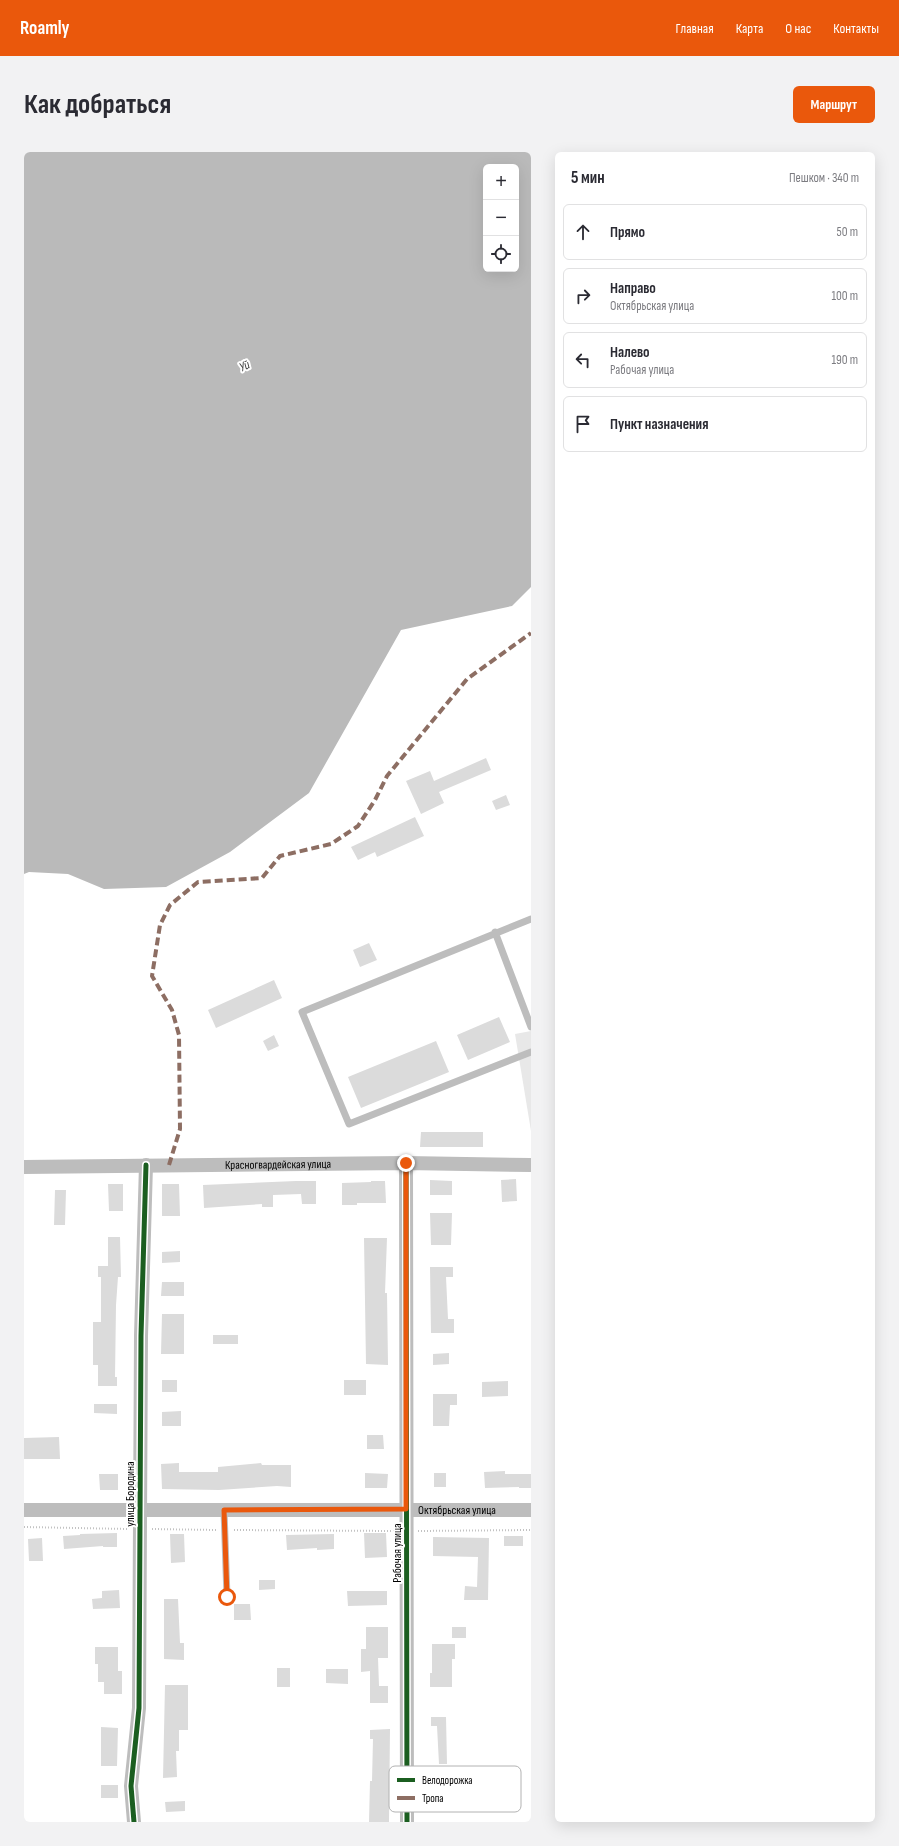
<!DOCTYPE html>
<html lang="ru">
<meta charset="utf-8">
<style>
:root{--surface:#fff;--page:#f2f2f3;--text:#2b2b33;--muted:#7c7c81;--line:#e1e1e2;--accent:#ea580c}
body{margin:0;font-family:"Sofia Sans Condensed",sans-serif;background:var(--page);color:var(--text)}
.controls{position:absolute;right:12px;top:12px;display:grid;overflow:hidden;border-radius:6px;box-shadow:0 4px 16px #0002}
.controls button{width:36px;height:36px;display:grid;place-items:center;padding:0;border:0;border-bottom:1px solid var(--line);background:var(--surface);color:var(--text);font:20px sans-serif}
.stop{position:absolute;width:12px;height:12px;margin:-9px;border:3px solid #ea580c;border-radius:50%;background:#fff}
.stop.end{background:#ea580c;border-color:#fff;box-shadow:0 1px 4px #0008}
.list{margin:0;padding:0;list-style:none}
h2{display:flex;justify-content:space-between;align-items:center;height:52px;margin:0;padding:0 16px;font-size:17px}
h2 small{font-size:13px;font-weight:400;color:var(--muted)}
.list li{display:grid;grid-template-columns:26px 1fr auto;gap:12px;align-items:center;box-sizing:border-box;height:56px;margin:0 8px 8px;padding:0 8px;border:1px solid var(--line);border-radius:6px}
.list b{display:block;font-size:15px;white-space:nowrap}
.list p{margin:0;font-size:13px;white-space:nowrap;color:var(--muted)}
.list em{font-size:13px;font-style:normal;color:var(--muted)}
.icon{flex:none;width:22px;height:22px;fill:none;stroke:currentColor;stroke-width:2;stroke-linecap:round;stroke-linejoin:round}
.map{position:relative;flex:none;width:507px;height:1670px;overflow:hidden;border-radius:6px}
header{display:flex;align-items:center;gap:24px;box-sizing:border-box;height:56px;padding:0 20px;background:var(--accent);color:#fff}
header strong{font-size:19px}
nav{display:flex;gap:22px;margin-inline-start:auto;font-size:14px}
.intro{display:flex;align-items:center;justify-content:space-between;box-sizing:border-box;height:96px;padding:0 24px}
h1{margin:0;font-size:28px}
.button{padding:10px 18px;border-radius:6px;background:var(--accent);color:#fff;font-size:14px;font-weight:700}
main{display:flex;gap:24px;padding:0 24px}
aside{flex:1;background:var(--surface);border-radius:6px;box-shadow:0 4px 16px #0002}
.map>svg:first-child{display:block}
.green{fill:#e8e8e8}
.water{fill:#bababa;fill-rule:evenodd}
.building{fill:#dbdbdb}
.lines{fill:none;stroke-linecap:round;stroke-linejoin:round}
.path{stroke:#c2c2c2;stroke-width:2;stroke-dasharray:1 2;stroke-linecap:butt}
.service{stroke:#bdbdbd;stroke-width:7}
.minor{stroke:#bdbdbd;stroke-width:14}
.quiet{stroke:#8d6e63;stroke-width:4;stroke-dasharray:8 4;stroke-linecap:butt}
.cycleway-casing{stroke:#fff;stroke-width:8}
.cycleway{stroke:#1b5e20;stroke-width:5}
.route{stroke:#ea580c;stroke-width:5}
.labels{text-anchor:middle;stroke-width:4;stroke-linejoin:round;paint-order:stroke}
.street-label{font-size:12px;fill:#000;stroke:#fff}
.water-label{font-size:13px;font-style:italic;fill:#3d3d3d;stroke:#fff}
.key{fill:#fff;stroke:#b2b2b2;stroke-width:1}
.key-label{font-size:11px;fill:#000}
</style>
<header>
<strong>Roamly</strong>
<nav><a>Главная</a><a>Карта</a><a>О нас</a><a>Контакты</a></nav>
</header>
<div class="intro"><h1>Как добраться</h1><a class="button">Маршрут</a></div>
<main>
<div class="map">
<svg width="507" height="1670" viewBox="0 0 507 1670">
<rect width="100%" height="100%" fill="#fff"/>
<path class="green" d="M507 879V979L491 882Z"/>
<path class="water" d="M0 0H507V435L488 454 377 478 285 641 206 700 142 735 80 737 44 722 5 720 0 722ZM462 15H492V117H462Z"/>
<path class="building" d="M462 606 467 618 415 640 420 651 397 662 382 629 406 619 410 629Z
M482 643 486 653 472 658 468 649Z
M391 665 400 684 353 705 351 700 334 708 327 695Z
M345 791 353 808 336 815 329 798Z
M250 828 258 846 192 876 184 858Z
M475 865 486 890 444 908 433 883Z
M250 883 255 894 244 899 239 889Z
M412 889 425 920 337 956 324 925Z
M397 980H459V995H396Z
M492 1027 493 1049 478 1050 477 1028Z
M406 1028 428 1029V1043H406Z
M272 1029H292V1052H278L277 1042 249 1043V1055H238V1052L180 1056 179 1033Z
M347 1029H361L362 1051H333V1053H318V1031L347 1030Z
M84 1032H99V1059H85Z
M138 1032H155L156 1064H138Z
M31 1038H42L41 1073H30Z
M406 1061H428L427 1093H407Z
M84 1085H96L97 1125H94L92 1153 91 1225H93V1234H74V1213H69V1170H77V1125H74V1114H84Z
M340 1086H363L361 1141H363L364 1213 342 1212Z
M156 1099V1110L138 1111V1100Z
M406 1115H429V1125H422L424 1167H430V1181H407Z
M138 1130H160V1144H137Z
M138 1162H160V1202H137Z
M189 1183H214V1192H189Z
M425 1201V1212L409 1213V1202Z
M138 1228H153V1240H138Z
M320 1228H342V1243H320Z
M484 1229V1244L458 1245V1230Z
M409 1242H433V1253H426L425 1274H409Z
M70 1252H93V1262L70 1261Z
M157 1259V1274H138V1260Z
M343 1283H359L360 1297H343Z
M35 1285 36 1307H0V1286Z
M155 1311V1320H194V1315L237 1311 238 1313H267V1335L253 1334 195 1338 138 1337 137 1312Z
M481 1319V1322H507V1336H495V1335L461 1336 460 1320Z
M341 1321 364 1322 363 1336H341Z
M410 1321H422V1335H410Z
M75 1322H94V1338H76Z
M93 1381V1395H79V1394L40 1397 39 1384 56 1383V1382Z
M340 1381H362L363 1405 341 1406Z
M146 1382H160L161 1410 147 1411Z
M310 1382V1397L293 1398V1396L263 1398 262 1383Z
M480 1384H499V1394H480Z
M409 1385 465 1386 464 1448H440L441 1434 453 1435 454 1405 409 1404Z
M18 1386 19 1409H5L4 1387Z
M235 1428H251V1437L235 1438Z
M95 1438 96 1456 69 1457 68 1447 78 1446V1439Z
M323 1439H363V1453L324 1454Z
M140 1447H154L156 1491H160V1508L140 1507Z
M210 1452H226L227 1468H210Z
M342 1475H364V1506H354L355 1534H364V1551H346V1519L337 1520V1497H342Z
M428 1475H442V1486H428Z
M408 1492H431V1507H428V1535H406V1521H408Z
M71 1495H94V1519H98V1542H80V1530H74V1512H71Z
M253 1516H266V1535H253Z
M302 1517H324V1532L302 1531Z
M141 1533H164V1578H155V1599H152L153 1625 139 1626Z
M407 1565H422L423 1612H415L413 1574H407Z
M77 1575 94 1576 93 1614H77Z
M366 1577 365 1670H345L346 1629H348L349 1587H346V1578Z
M77 1633H94V1646H77Z
M161 1649V1659L142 1660 141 1650Z"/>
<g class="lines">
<path class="path" d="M0 1375 104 1377
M128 1377 192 1378
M210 1378 370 1379
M394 1379 507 1378"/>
<path class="service" d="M507 767 278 860 325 972 507 900
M471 780 507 875
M200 1358 203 1445"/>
<g class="minor">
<path d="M382 1011 383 1670"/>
<path id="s1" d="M0 1015 382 1011 507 1013"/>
<path id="s2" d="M0 1358H507"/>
<path d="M110 1670 107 1634 115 1556 117 1184 122 1013"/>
</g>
<path class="quiet" d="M145 1013 156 977 155 883 148 858 128 824 136 773 146 753 174 730 238 726 256 704 307 692 334 674 351 648 363 624 443 527 507 481"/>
<g class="cycleway-casing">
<path id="cycleway" d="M382 1011 383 1670
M110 1670 107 1634 115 1556 117 1184 122 1013"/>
</g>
<use href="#cycleway" class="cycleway"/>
</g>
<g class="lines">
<path class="route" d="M203 1445 200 1358 382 1357V1011"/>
</g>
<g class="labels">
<g class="street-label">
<text dy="4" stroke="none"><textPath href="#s1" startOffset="254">Красногвардейская улица</textPath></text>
<text transform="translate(106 1342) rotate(-90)" y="4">улица Бородина</text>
<text dy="4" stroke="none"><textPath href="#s2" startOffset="433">Октябрьская улица</textPath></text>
<text transform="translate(373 1401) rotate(-90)" y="4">Рабочая улица</text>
</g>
<g class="water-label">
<text transform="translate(220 213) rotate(-24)" y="5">Уй</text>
</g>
</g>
<rect x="365" y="1614" width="132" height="46" rx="6" class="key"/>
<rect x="373" y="1626" width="18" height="4" fill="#1b5e20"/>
<rect x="373" y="1644" width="18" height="4" fill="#8d6e63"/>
<g class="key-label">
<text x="398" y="1632">Велодорожка</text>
<text x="398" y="1650">Тропа</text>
</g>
</svg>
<div class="controls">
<button>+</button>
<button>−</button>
<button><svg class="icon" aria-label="locate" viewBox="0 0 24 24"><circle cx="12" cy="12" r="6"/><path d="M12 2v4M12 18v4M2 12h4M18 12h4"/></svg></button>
</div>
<div class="stop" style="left:203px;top:1445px"></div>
<div class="stop end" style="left:382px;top:1011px"></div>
</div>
<aside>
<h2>5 мин<small>Пешком · 340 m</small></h2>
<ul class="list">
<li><svg class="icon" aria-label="ahead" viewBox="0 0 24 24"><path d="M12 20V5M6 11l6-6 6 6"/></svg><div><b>Прямо</b></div><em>50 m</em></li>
<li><svg class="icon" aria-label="right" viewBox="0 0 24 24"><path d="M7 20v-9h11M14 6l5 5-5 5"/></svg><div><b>Направо</b><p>Октябрьская улица</p></div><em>100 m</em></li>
<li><svg class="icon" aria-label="left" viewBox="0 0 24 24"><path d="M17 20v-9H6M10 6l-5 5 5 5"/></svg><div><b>Налево</b><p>Рабочая улица</p></div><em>190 m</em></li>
<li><svg class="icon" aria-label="arrive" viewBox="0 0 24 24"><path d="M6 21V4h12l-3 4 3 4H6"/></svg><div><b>Пункт назначения</b></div></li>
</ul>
</aside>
</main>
